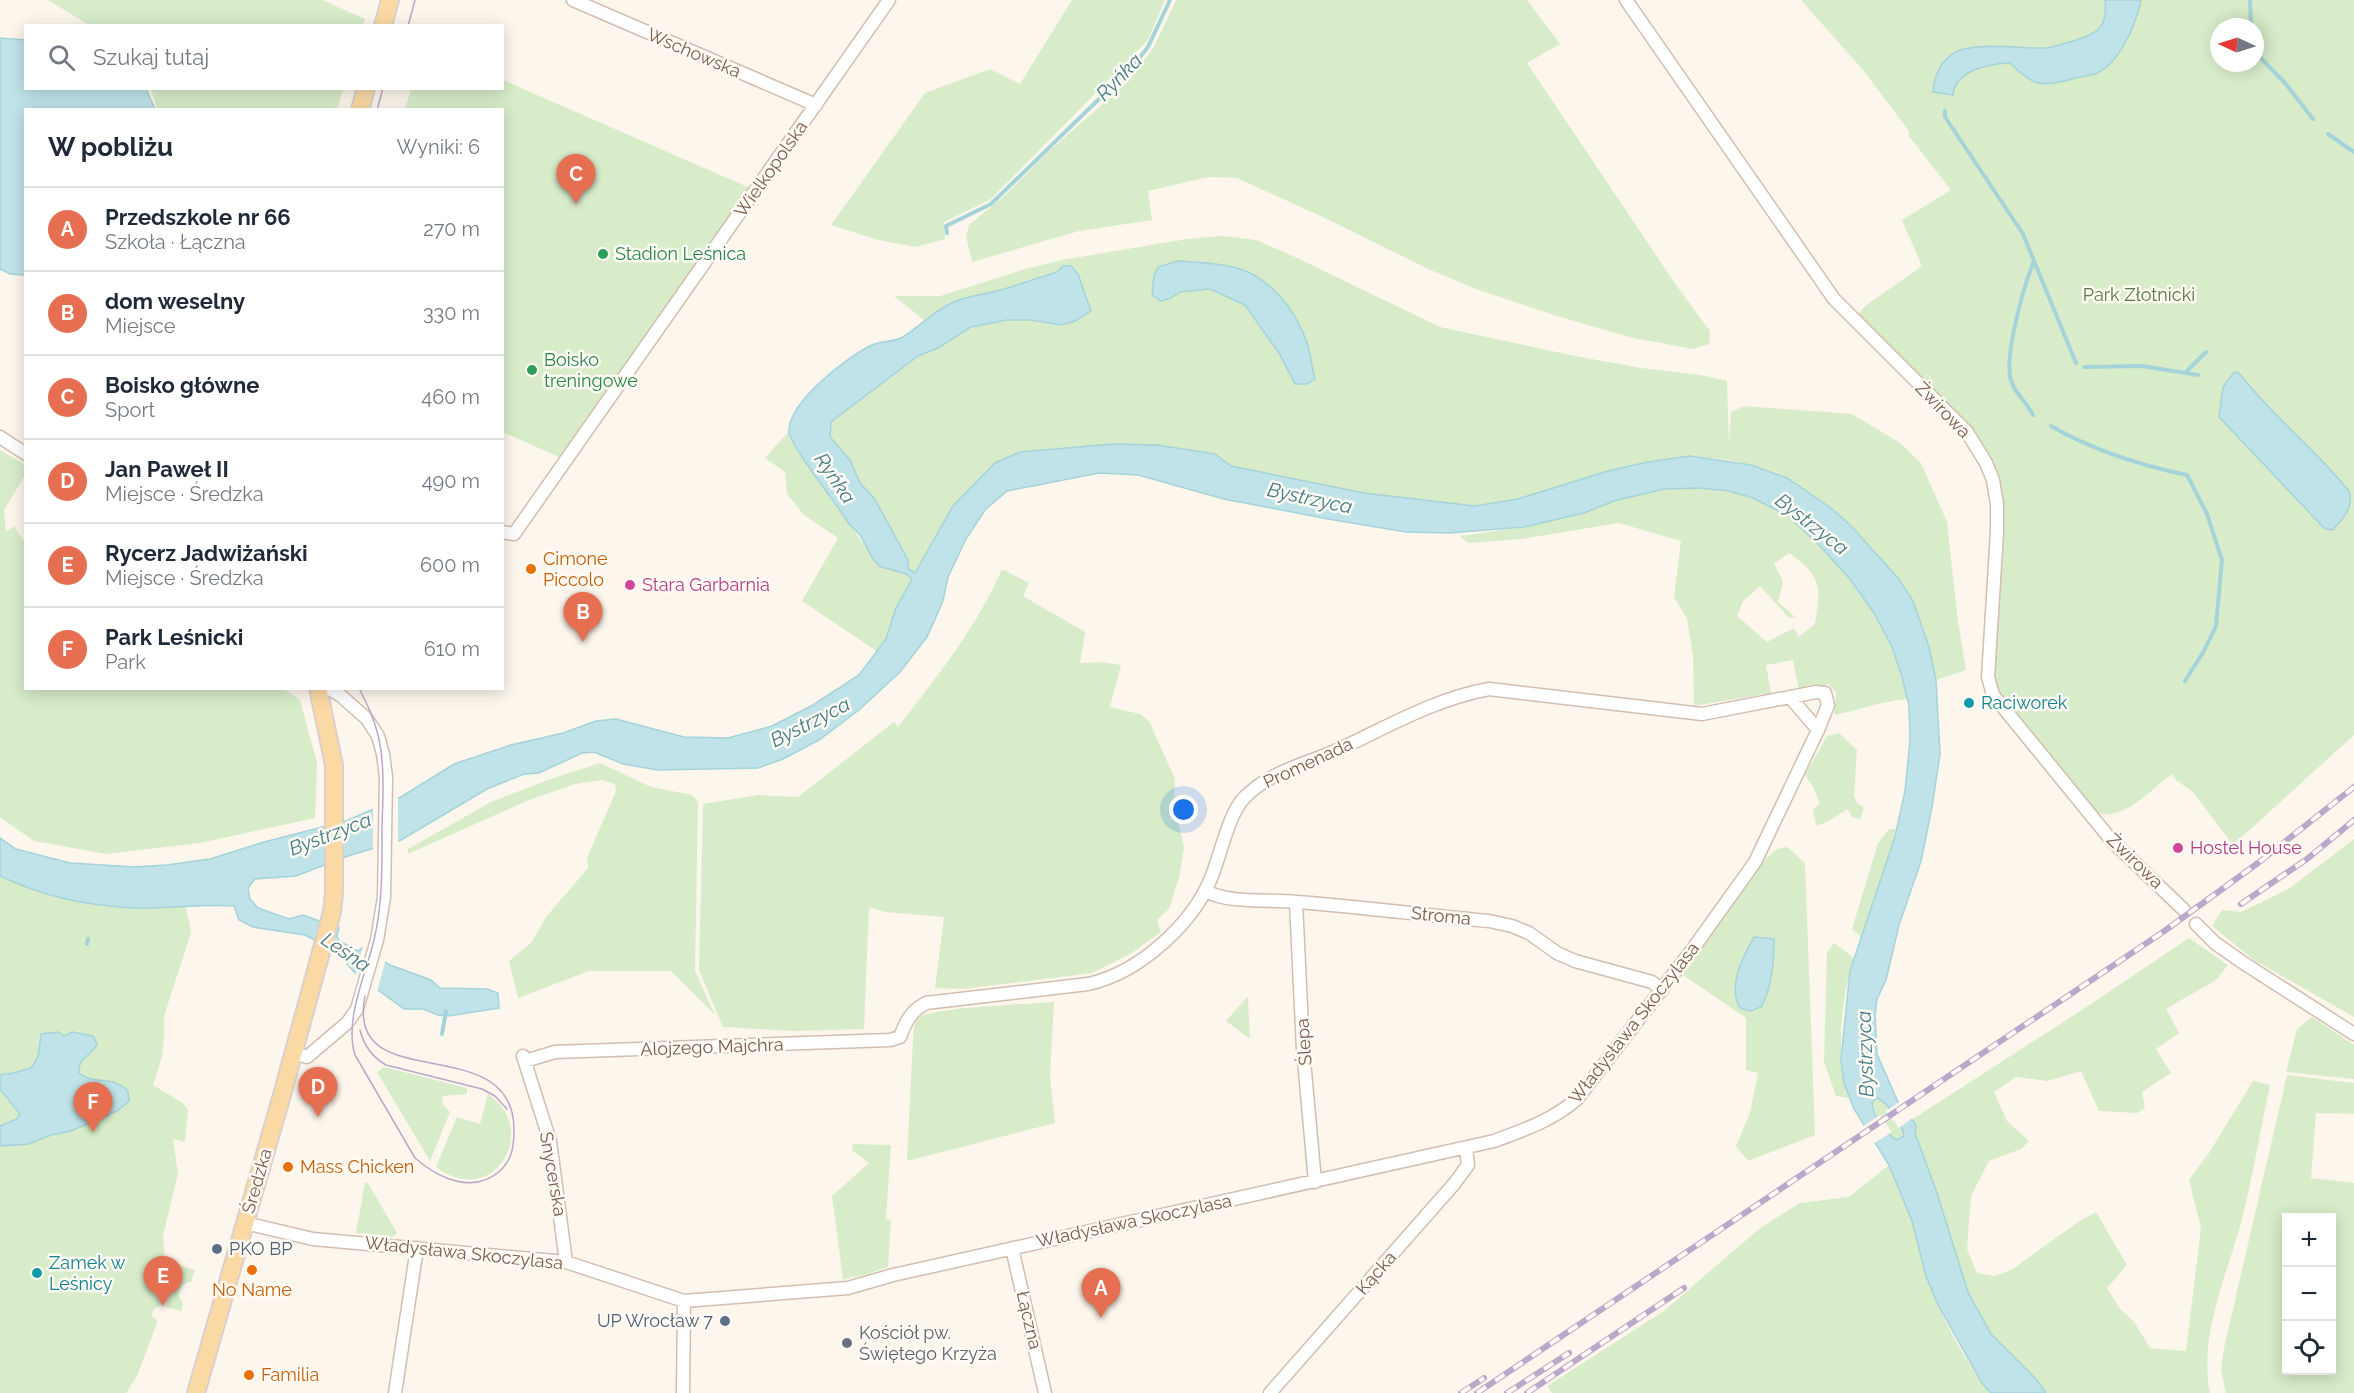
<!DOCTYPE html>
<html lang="pl">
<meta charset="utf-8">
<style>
:root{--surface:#fff;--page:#f6f6f7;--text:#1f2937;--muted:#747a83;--line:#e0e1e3;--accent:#e76f51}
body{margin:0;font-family:Raleway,sans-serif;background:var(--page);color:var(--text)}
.controls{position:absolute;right:18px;bottom:18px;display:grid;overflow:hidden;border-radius:0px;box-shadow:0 3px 15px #0003}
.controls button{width:54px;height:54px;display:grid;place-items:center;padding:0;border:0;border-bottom:2px solid var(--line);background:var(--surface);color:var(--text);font:30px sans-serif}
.compass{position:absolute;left:2210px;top:18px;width:54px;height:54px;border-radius:50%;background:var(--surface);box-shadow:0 3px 15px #0003;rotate:274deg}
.you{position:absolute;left:1184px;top:810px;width:21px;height:21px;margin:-15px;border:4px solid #fff;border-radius:50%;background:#1a73e8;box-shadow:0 0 0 9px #1a73e833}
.badge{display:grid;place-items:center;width:39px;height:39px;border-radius:50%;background:var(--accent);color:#fff;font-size:20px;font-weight:700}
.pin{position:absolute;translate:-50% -50px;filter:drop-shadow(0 2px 3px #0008)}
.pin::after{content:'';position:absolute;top:32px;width:21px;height:18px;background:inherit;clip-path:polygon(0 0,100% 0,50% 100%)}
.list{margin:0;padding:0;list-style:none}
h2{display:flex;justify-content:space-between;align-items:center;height:78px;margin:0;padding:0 24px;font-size:26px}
h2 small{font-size:20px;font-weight:400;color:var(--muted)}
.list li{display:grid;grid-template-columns:39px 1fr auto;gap:18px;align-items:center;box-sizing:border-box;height:84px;padding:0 24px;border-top:2px solid var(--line)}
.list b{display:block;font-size:22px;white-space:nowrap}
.list p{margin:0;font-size:20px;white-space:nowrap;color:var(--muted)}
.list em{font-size:20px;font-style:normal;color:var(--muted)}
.icon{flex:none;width:33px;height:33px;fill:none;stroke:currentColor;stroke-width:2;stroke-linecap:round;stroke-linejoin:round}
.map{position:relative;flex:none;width:2354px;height:1393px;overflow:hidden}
.search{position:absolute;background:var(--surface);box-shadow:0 3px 15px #0003;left:24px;top:24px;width:480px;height:66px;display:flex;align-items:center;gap:15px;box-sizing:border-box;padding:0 21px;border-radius:0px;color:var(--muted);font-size:22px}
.panel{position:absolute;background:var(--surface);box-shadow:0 3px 15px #0003;left:24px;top:108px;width:480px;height:582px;border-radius:0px}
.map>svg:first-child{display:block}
.green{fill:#d8ecc9;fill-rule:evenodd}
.water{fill:#bfe3e8;stroke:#a5d3da;stroke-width:1.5;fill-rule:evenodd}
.pier{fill:#fdf6ec}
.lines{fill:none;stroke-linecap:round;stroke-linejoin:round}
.stream{stroke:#a5d3da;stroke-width:4}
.minor-casing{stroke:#d1beb0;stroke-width:15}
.major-casing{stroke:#dad1cd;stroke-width:20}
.minor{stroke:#fff;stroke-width:12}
.major{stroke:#fbd9a5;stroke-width:16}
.tram{stroke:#b9a8c9;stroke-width:1.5}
.rail-casing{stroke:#b9a8c9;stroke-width:6}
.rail{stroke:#fffaf3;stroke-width:4;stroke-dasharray:11;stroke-linecap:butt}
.leisure-dot{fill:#2e9e5b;stroke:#fffaf3;stroke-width:2}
.food-dot{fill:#e8710a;stroke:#fffaf3;stroke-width:2}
.hotel-dot{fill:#d1479c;stroke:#fffaf3;stroke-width:2}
.culture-dot{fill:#0f9aa8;stroke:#fffaf3;stroke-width:2}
.service-dot{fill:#5c6f8a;stroke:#fffaf3;stroke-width:2}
.worship-dot{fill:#6b7280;stroke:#fffaf3;stroke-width:2}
.labels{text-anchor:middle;stroke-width:5;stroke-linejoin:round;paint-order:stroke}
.street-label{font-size:18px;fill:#7a5c4d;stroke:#fffaf3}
.leisure-label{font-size:18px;fill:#27864d;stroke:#fffaf3;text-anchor:start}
.park-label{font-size:18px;fill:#537a41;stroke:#fffaf3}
.food-label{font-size:18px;fill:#c56008;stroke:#fffaf3;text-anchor:start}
.hotel-label{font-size:18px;fill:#b23c85;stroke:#fffaf3;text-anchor:start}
.culture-label{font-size:18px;fill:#0d838f;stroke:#fffaf3;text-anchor:start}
.service-label{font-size:18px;fill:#4e5e75;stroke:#fffaf3;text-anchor:start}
.worship-label{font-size:18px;fill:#5b616d;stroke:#fffaf3;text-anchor:start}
.water-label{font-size:20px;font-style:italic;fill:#437c86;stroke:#fffaf3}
</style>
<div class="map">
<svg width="2354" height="1393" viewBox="0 0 2354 1393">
<rect width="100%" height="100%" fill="#fdf6ec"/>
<path class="green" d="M48 0H322L365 19 363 26 89 25Z
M1072 0H1165L1148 40 991 199 944 222 945 239 915 247 878 240 831 225 925 93 990 69 1020 84Z
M1176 0H1527L1560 44 1527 63 1676 285 1710 331 1709 344 1693 349 1629 337 1557 316 1476 289 1426 268 1329 220 1237 178 1212 177 1199 179 1148 191 1152 220 1079 231 972 262 966 236 969 225 1003 197 1049 151 1128 82 1154 47Z
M1801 0H2354V735L2233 845 2193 792 2176 780 2172 774C2150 790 2123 823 2094 812L2003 699 1995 680 1994 669 2003 508 1999 481 1991 458 1967 423 1857 316 1865 306 1922 266 1902 220 1951 190 1909 136V131L1863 70ZM2219 27H2255V63H2219Z
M503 80 750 188 561 458 503 432 502 110H405L411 89 502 88Z
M151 89V88L343 89 337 110 157 109Z
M1223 236 1256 240 1295 257 1440 327 1570 355 1641 368 1701 375 1727 381 1729 446 1731 412 1744 406 1852 414 1900 443 1921 463 1947 522 1958 622 1966 670 1936 680 1929 647 1913 602 1899 579 1851 526 1787 478 1751 465 1729 460 1690 456 1648 462 1608 471 1518 499 1475 506 1364 493 1298 481 1231 466 1157 445 1113 444 1020 452 995 463 953 506 915 573 908 568V560L874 498 860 483 850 460 830 437 831 422 918 356 938 348 971 327 1007 320H1030L1046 324 1063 266 1057 271 999 291 956 301 924 320 894 296H940L1029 268 1062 260 1187 239ZM1178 261 1234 267 1307 384H1295L1279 353 1245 305 1210 289 1180 292 1154 287V276Z
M789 431 791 439 800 454 879 566 906 574 912 579 896 608 886 639 878 652 802 601 838 538 804 515 787 494 785 472 765 458Z
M0 450 25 465V475L4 510 6 532 14 526 25 543 26 688 284 689 300 700 317 763 315 818 200 843 106 854 34 841 0 817Z
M1698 488C1717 490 1735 491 1752 498 1810 520 1866 591 1891 646 1899 663 1903 681 1907 699 1882 701 1859 710 1834 715L1836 693 1828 683V685L1799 690 1793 660 1766 665 1771 693 1694 706 1693 656 1687 619 1674 597 1681 541 1619 523 1521 539 1468 543 1460 536 1524 527 1584 513 1614 501 1664 489ZM1789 553C1822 576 1821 587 1815 624L1799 637 1794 628 1767 642 1737 616 1743 601 1760 586 1789 618 1795 617 1778 602 1783 581 1774 564Z
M1002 569 1029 583 1023 596 1085 632 1080 663 1100 662 1121 665 1110 707 1140 714 1149 721 1175 779 1174 803 1184 848 1179 877 1169 909 1157 920 1161 932 1132 953 1092 973 963 989 935 988 944 917 885 912 869 907 864 1029 794 1031 723 1027 699 970 703 804 758 795 798 797 894 722 898 727C936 678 977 627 1002 569Z
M1839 733 1857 750 1854 796 1857 803 1864 808 1860 819 1852 817 1848 809 1823 824 1816 825 1813 809 1820 804 1813 787 1805 775 1827 736Z
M600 763 651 787 692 795 698 802 695 971 715 1015 671 971H589L518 998 509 961 532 942 546 917 588 868 587 858 616 791 615 784 602 780 575 784 529 800 408 854V849L491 802 545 781Z
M1889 829H1896L1895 837 1861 937 1852 929 1878 843Z
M2354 839V1017L2254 960 2212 926 2222 910 2241 912 2290 888Z
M1787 847 1805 863 1815 1135 1748 1161 1736 1146 1750 1113 1758 1073 1746 1070V1018L1683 975 1766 858 1777 849Z
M0 876C64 907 116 908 186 907L191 933 164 1016V1037L162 1057 153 1085 183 1103 188 1110 185 1142 173 1139 178 1174 163 1236 165 1259 177 1263 164 1303 155 1308 151 1315 156 1319 157 1323 137 1376 126 1393H0Z
M2189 938 2228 965 2216 980 2166 1009 2179 1033 2156 1049 2171 1073 2142 1092 2145 1108 2137 1113 2099 1111 2081 1071 2048 1081 2016 1077 1994 1092 2007 1121 2029 1141 2021 1149 1989 1161 1971 1196 1967 1249 1977 1273 1995 1276 2013 1269 2078 1222 2096 1212 2127 1265 2107 1288 2120 1309 2134 1322 2150 1348 2186 1351 2201 1228 2189 1180 2209 1153 2253 1081 2270 1085C2261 1127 2254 1169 2244 1211 2230 1270 2198 1330 2210 1393H2046L2036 1379 1991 1334 1968 1292 1936 1190 1915 1133 1916 1125 1913 1119 2088 1006Z
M1834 943 1854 958C1841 998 1835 1059 1849 1098L1836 1096 1824 1062 1827 953Z
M1247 997 1248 999 1250 1039 1226 1021Z
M1054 1002 1050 1076 1055 1123 907 1161 913 1039C914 1032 913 1022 920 1017 934 1007 1031 1004 1054 1002Z
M2312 1017 2354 1045V1079L2286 1072 2297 1029Z
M384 1067 467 1088V1094L442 1096 443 1105 450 1112 430 1161 377 1072Z
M2287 1075 2354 1083V1114L2316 1113 2311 1178 2354 1183V1393H2226L2221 1370 2224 1348ZM2286 1218H2332V1370H2286Z
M488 1094C542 1131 492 1210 436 1167L457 1117 480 1124Z
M1877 1098C1888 1104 1902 1123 1904 1136L1897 1140C1886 1134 1872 1115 1872 1102Z
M853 1144 891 1145 886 1219 891 1220 888 1267 864 1275 843 1279 832 1196 869 1163 852 1150Z
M1889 1165C1897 1183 1906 1202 1912 1221 1919 1238 1920 1257 1926 1275 1937 1310 1967 1366 1991 1393H1552L1547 1386 1664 1311 1760 1228 1800 1203 1849 1197Z
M365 1182 368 1183 397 1233 392 1237 356 1233Z
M179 1265 195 1270 191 1282C182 1283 179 1288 179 1297L183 1304 181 1311 166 1307Z"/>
<path class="water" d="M2105 0H2141C2136 24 2120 64 2095 74 2088 76 2079 77 2072 79 2041 88 2033 86 2010 63 1989 64 1955 70 1953 95L1933 92C1934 75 1942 58 1958 51 1977 42 2023 49 2046 48 2055 47 2064 43 2073 41 2098 34 2108 27 2105 0Z
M0 38 25 40 26 88 146 89 155 109 26 110 25 275 10 274 0 269Z
M1178 261C1196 262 1215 263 1233 267 1269 275 1296 310 1307 343 1311 355 1312 368 1315 379L1307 384H1295L1279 353 1245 305 1210 289 1180 292 1171 298 1161 301 1152 295 1154 276 1158 267Z
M1063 266H1071L1078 274 1091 311 1075 321 1061 325 1030 320H1007L971 327 938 348 918 356 831 422 830 437 850 460 860 483 874 498 908 560V568L915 573 953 506 995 463 1020 452 1113 444 1157 445 1215 454 1231 466 1364 493 1475 506 1518 499 1608 471 1648 462 1690 456 1751 465 1787 478 1831 508 1851 526 1899 579 1913 601 1929 647 1936 680 1940 754 1932 807 1921 861 1899 925 1886 980 1877 999 1875 1015 1877 1054 1898 1102 1916 1125 1915 1133 1936 1190 1968 1292 1991 1334 2036 1379 2046 1393H1991L1982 1383 1938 1305 1926 1276 1912 1221 1889 1165 1854 1109 1844 1083 1841 1059 1850 971 1895 837 1905 791 1910 740 1909 706 1902 677 1892 647 1874 613 1850 579 1821 547 1788 516 1753 498 1729 491 1698 488 1664 489 1614 501 1584 513 1524 527 1449 533 1406 532 1328 519 1224 499 1138 475 1099 473 1007 491 985 510 966 539 948 577 943 601 927 637 900 672 859 710 819 740 783 759 758 768 658 770 623 764 594 752 582 753 539 773 524 774 487 789 401 840 348 856 296 876 255 879 248 888 250 899 258 908 289 919 303 915 339 928 337 936 339 941 358 951 362 948 390 965 431 980 440 988 487 989 498 993 499 1008 448 1016 438 1015 423 1009H404L355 973 335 950 305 935 253 927 239 920 234 906C200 904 167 909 133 908 84 905 44 897 0 876V838L16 849 70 863 134 867 166 865 210 859 264 842 346 821 401 797 454 764 511 745 563 733 596 721 616 719 684 737 728 738 772 726 813 705 859 675 886 639 896 608 912 579 906 574 879 566 873 559 860 535 849 524C838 505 791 447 789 432 787 403 848 356 872 345 881 341 894 342 903 337 920 326 936 309 956 301 968 296 983 295 996 291 1017 286 1037 278 1057 272ZM1877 1098C1888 1103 1902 1123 1904 1136L1897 1140C1886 1134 1872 1115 1872 1102Z
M2234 372 2239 373C2272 416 2315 449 2349 491 2354 508 2343 518 2333 530L2325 529 2219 417 2223 387Z
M1754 937 1774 939C1774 961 1772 988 1761 1007L1751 1011 1740 1008C1727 985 1743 957 1754 937Z
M58 1032 64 1036 72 1032 93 1036 97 1044C92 1057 77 1057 79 1073 95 1086 110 1074 128 1091L129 1101 117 1111 71 1131 51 1135 29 1144 0 1146V1126L17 1119 20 1114 0 1089V1076L2 1074C14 1075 20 1070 31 1068L38 1057 41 1034Z"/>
<path class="pier" d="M398 795V844L373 851V806Z
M363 946 386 959 377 992 355 977Z
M1901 1101 1914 1117 1899 1128 1886 1111Z
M1880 1115 1892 1132 1873 1144 1862 1127Z"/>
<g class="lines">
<path class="stream" d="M2250 0 2251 27
M2255 52 2285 83 2313 119
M1945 111V117L2023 234 2034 261C2024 285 2006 350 2010 375 2011 390 2027 402 2033 415
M2328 134 2354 152
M947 233 946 226 991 204 1133 66 1148 47 1170 0
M2034 261 2076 363
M2084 367 2142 366 2198 375
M2186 372 2206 352
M2051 426C2094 451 2139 465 2187 475L2207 514 2222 560 2216 626 2204 651 2185 681
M87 944 88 939
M442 1034 446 1011"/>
<g class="minor-casing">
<path id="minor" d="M573 0 816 105
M1626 0 1834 299 1967 432 1986 463 1993 480 1997 504V532L1988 677 1993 695 2112 841 2184 910
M0 437 26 454
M502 532 514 534 889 0
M1790 697 1818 730
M1206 891C1229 904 1270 899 1297 902 1361 907 1425 915 1489 921L1512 926 1529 933 1557 953 1575 961 1652 982 1662 990
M1296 902 1303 1049 1315 1182
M2196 924 2215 943 2242 962 2354 1034
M294 1053 307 1057 347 1023 357 1009 377 940 384 897 386 777 383 754 378 736 367 719 340 695 328 688
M523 1056 550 1141 566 1262
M245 1223 313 1239 566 1262 684 1301 848 1288 893 1275 1494 1141C1524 1130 1553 1120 1577 1099L1692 950 1755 862 1818 730 1828 705 1825 693 1816 692 1702 714 1489 689C1433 699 1384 729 1333 752 1302 765 1268 773 1244 798 1229 814 1221 852 1213 873 1195 923 1139 973 1088 984L926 1003C911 1011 906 1021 900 1037L890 1040 555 1052 525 1061
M1012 1248 1045 1393
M395 1393 417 1248
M683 1393 684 1301
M1270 1393 1454 1184 1468 1165 1466 1148"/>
</g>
<g class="major-casing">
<path id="major" d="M383 26 390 0
M360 110 366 88
M196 1393 282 1095 332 912 334 893V765L318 688"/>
</g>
<use href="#minor" class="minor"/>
<use href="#major" class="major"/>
<path class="tram" d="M408 26 415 0
M377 110 383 88
M359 688C367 704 374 718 378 735 385 764 383 796 382 826 382 864 383 902 374 940 366 974 344 1020 355 1055L415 1158C439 1179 474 1195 501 1170 513 1158 514 1144 514 1128 512 1028 344 1099 365 996
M360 1030C364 1046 372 1057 386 1065L482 1089 495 1096 507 1109"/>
<g class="rail-casing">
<path id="rail" d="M2241 904 2307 859 2354 820
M1461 1393 1484 1378
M1477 1393 2163 932 2258 863 2354 787
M1507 1393 1569 1353
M1527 1393 1684 1288"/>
</g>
<use href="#rail" class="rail"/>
</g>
<g class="leisure-dot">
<circle cx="603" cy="254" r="6"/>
<circle cx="532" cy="370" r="6"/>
</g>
<g class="food-dot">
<circle cx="531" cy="569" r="6"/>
<circle cx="288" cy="1167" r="6"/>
<circle cx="252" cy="1270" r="6"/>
<circle cx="249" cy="1375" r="6"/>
</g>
<g class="hotel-dot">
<circle cx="630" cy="585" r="6"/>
<circle cx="2178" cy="848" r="6"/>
</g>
<g class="culture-dot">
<circle cx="1969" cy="703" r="6"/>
<circle cx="37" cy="1273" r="6"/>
</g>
<g class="service-dot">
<circle cx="217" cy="1249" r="6"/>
<circle cx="725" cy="1321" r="6"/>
</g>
<circle class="worship-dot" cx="847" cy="1343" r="6"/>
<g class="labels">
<g class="street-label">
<text transform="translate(694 53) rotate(23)" y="6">Wschowska</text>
<text transform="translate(771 169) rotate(-55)" y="6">Wielkopolska</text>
<text transform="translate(1943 410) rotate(46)" y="6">Żwirowa</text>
<text transform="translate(1308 763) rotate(-25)" y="6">Promenada</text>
<text transform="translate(2135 861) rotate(44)" y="6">Żwirowa</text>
<text transform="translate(1441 916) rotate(6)" y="6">Stroma</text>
<text transform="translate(1634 1023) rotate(-52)" y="6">Władysława Skoczylasa</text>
<text transform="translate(1304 1042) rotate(-94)" y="6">Ślepa</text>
<text transform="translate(712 1047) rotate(-2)" y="6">Alojzego Majchra</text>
<text transform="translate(553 1174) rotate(80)" y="6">Snycerska</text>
<text transform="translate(257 1181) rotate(-74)" y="6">Średzka</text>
<text transform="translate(1134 1221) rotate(-12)" y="6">Władysława Skoczylasa</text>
<text transform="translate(464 1253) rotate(6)" y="6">Władysława Skoczylasa</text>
<text transform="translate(1376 1273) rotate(-49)" y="6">Kącka</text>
<text transform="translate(1029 1320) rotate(77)" y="6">Łączna</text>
</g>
<g class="leisure-label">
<text x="615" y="260">Stadion Leśnica</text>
<text x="544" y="366">Boisko<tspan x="544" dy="21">treningowe</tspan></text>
</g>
<g class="park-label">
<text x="2139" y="301">Park Złotnicki</text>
</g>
<g class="food-label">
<text x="543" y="565">Cimone<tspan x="543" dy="21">Piccolo</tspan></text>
<text x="300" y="1173">Mass Chicken</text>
<text x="252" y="1296" text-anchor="middle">No Name</text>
<text x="261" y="1381">Familia</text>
</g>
<g class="hotel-label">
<text x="642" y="591">Stara Garbarnia</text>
<text x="2190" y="854">Hostel House</text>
</g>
<g class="culture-label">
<text x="1981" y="709">Raciworek</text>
<text x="49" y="1269">Zamek w<tspan x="49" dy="21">Leśnicy</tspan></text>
</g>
<g class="service-label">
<text x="229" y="1255">PKO BP</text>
<text x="713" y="1327" text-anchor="end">UP Wrocław 7</text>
</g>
<g class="worship-label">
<text x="859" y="1339">Kościół pw.<tspan x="859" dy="21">Świętego Krzyża</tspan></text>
</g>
<g class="water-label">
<text transform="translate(1119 77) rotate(-46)" y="7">Ryńka</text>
<text transform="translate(835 478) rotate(56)" y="7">Ryńka</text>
<text transform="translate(1310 498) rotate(12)" y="7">Bystrzyca</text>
<text transform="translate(1812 524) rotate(38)" y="7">Bystrzyca</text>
<text transform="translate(810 722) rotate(-27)" y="7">Bystrzyca</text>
<text transform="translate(330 834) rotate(-21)" y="7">Bystrzyca</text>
<text transform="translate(346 952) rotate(34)" y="7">Leśna</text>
<text transform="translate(1865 1054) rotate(-92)" y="7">Bystrzyca</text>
</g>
</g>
</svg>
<div class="controls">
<button>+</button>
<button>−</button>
<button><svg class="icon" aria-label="locate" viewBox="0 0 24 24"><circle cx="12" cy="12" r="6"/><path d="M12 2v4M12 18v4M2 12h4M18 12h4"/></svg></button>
</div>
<svg class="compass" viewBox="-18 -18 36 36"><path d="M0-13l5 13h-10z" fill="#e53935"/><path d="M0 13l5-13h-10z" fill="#747a83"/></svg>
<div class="you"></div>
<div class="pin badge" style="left:1101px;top:1318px">A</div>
<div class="pin badge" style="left:583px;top:642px">B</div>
<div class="pin badge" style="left:576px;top:204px">C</div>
<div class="pin badge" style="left:318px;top:1117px">D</div>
<div class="pin badge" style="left:163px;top:1306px">E</div>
<div class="pin badge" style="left:93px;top:1132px">F</div>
<div class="search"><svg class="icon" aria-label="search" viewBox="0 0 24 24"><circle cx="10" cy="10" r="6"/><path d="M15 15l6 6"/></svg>Szukaj tutaj</div>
<section class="panel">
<h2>W pobliżu<small>Wyniki: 6</small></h2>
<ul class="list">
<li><span class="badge">A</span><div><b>Przedszkole nr 66</b><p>Szkoła · Łączna</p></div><em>270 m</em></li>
<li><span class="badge">B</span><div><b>dom weselny</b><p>Miejsce</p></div><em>330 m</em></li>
<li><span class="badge">C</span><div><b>Boisko główne</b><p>Sport</p></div><em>460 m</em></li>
<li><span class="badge">D</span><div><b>Jan Paweł II</b><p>Miejsce · Średzka</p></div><em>490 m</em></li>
<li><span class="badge">E</span><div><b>Rycerz Jadwiżański</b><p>Miejsce · Średzka</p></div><em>600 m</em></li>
<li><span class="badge">F</span><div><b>Park Leśnicki</b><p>Park</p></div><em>610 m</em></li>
</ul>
</section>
</div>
